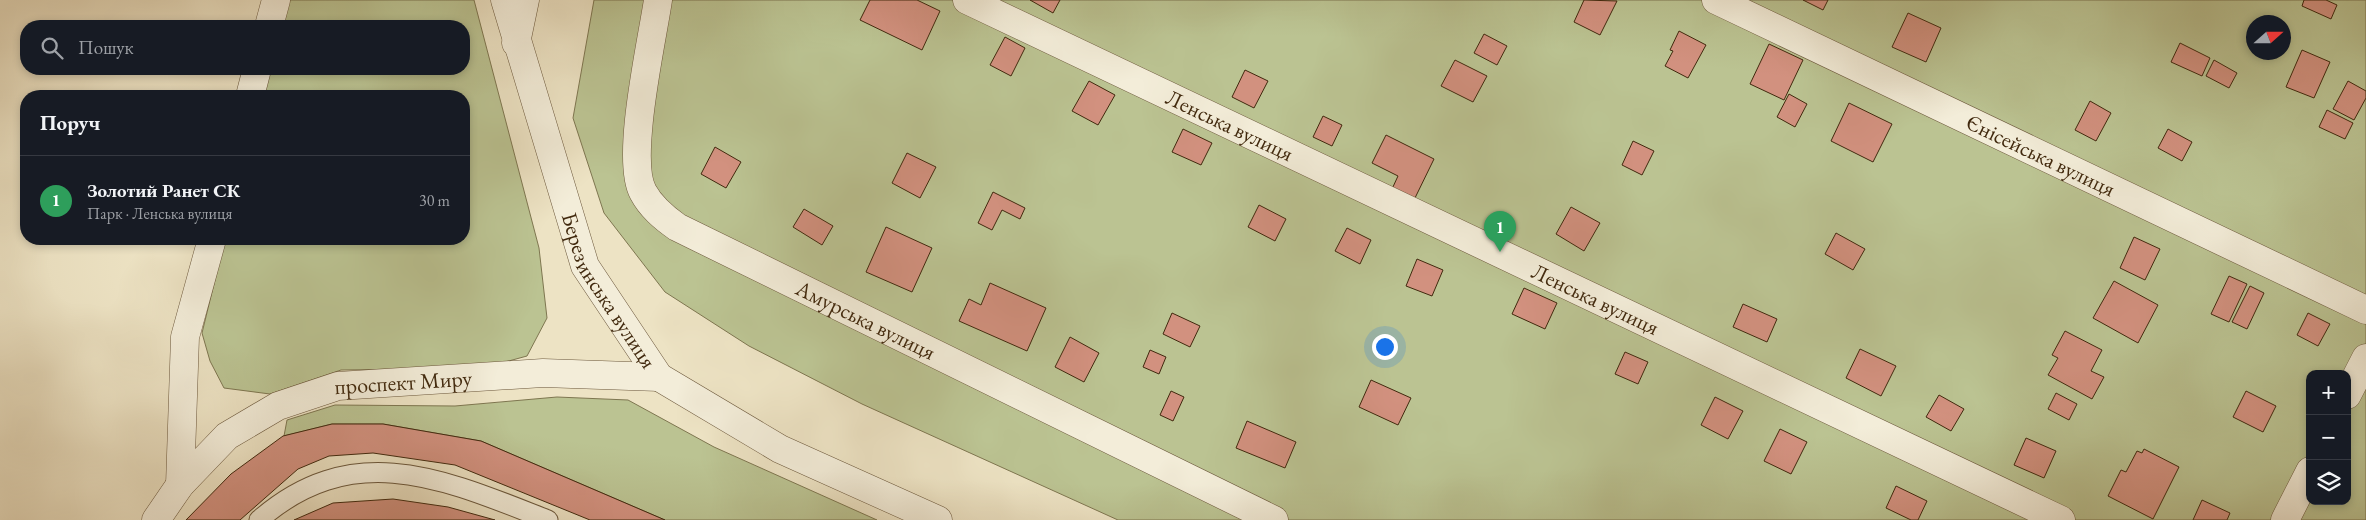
<!DOCTYPE html>
<html lang="uk">
<meta charset="utf-8">
<style>
:root{--surface:#171b24;--page:#242831;--text:#f1f3f6;--muted:#9ea1a6;--line:#363941;--accent:#c59692}
body{margin:0;font-family:"EB Garamond",serif;background:var(--page);color:var(--text)}
.controls{position:absolute;right:15px;bottom:15px;display:grid;overflow:hidden;border-radius:10px;box-shadow:0 2px 8px #0003}
.controls button{width:45px;height:45px;display:grid;place-items:center;padding:0;border:0;border-bottom:1px solid var(--line);background:var(--surface);color:var(--text);font:25px sans-serif}
.compass{position:absolute;left:2246px;top:15px;width:45px;height:45px;border-radius:50%;background:var(--surface);box-shadow:0 2px 8px #0003;rotate:69deg}
.you{position:absolute;left:1384px;top:346px;width:18px;height:18px;margin:-12px;border:4px solid #fff;border-radius:50%;background:#1a73e8;box-shadow:0 0 0 8px #1a73e833}
.badge{display:grid;place-items:center;width:32px;height:32px;border-radius:50%;background:var(--accent);color:#fff;font-size:16px;font-weight:700}
.pin{position:absolute;translate:-50% -41px;filter:drop-shadow(0 1px 2px #0008)}
.pin::after{content:'';position:absolute;top:26px;width:18px;height:15px;background:inherit;clip-path:polygon(0 0,100% 0,50% 100%)}
.list{margin:0;padding:0;list-style:none}
h2{display:flex;justify-content:space-between;align-items:center;height:65px;margin:0;padding:0 20px;font-size:21px}
h2 small{font-size:16px;font-weight:400;color:var(--muted)}
.list li{display:grid;grid-template-columns:32px 1fr auto;gap:15px;align-items:center;box-sizing:border-box;height:90px;padding:0 20px;border-top:1px solid var(--line)}
.list b{display:block;font-size:19px;white-space:nowrap}
.list p{margin:0;font-size:16px;white-space:nowrap;color:var(--muted)}
.list em{font-size:16px;font-style:normal;color:var(--muted)}
.icon{flex:none;width:28px;height:28px;fill:none;stroke:currentColor;stroke-width:2;stroke-linecap:round;stroke-linejoin:round}
.map{position:relative;flex:none;width:2366px;height:520px;overflow:hidden}
.search{position:absolute;background:var(--surface);box-shadow:0 2px 8px #0003;left:20px;top:20px;width:450px;height:55px;display:flex;align-items:center;gap:12px;box-sizing:border-box;padding:0 18px;border-radius:20px;color:var(--muted);font-size:19px}
.panel{position:absolute;background:var(--surface);box-shadow:0 2px 8px #0003;left:20px;top:90px;width:450px;height:155px;border-radius:20px}
.map>svg:first-child{display:block}
.green{fill:#bbc392;stroke:#7e7650;fill-rule:evenodd}
.building{fill:#d2917f;stroke:#41290e}
.lines{fill:none;stroke-linecap:round;stroke-linejoin:round}
.service-casing{stroke:#6c583c;stroke-width:21}
.minor-casing{stroke:#6c583c;stroke-width:29}
.tertiary-casing{stroke:#6c583c;stroke-width:29}
.service{stroke:#f3edd9;stroke-width:19}
.minor{stroke:#f3edd9;stroke-width:28}
.tertiary{stroke:#f3edd9;stroke-width:28}
.labels{text-anchor:middle;stroke-width:4;stroke-linejoin:round;paint-order:stroke}
.street-label{font-size:22px;fill:#41290e;stroke:#f3edd9}
</style>
<div class="map">
<svg width="2366" height="520" viewBox="0 0 2366 520">
<rect width="100%" height="100%" fill="#ede3c4"/>
<filter id="stains"><feTurbulence type="fractalNoise" baseFrequency=".004" numOctaves="4"/><feColorMatrix values="0 0 0 0 .2 0 0 0 0 .09 0 0 0 0 .02 0 0 0 .5 -.17"/></filter>
<radialGradient id="worn" r=".72"><stop offset=".6" stop-color="#630" stop-opacity="0"/><stop offset="1" stop-color="#630" stop-opacity=".3"/></radialGradient>
<path class="green" d="M286 0H474L539 248 547 318 527 356 494 365 413 369 341 370 270 394 224 388 210 361 202 333 225 239H464V96H261L268 69H464V26H279Z
M594 0H2366V520H1118L862 404 749 346 665 292 604 213 573 118ZM2254 22H2284V52H2254ZM2310 374H2347V501H2310Z
M557 397 628 400 714 447 877 520H665L481 441 383 424H332L284 436 287 420 335 405 455 406Z"/>
<path class="building" d="M870 0H917L940 11 922 50 860 20Z
M1030 0H1060L1053 13Z
M1584 0 1617 1 1600 35 1574 22Z
M1803 0H1828L1823 10Z
M2304 0H2326L2337 5 2331 19 2302 6Z
M1908 13 1941 28 1926 62 1892 47Z
M1679 31 1706 45 1688 78 1665 66 1673 51 1670 50Z
M1484 34 1507 46 1497 65 1474 53Z
M1005 37 1025 48 1011 76 990 65Z
M2180 43 2210 58 2202 76 2171 62Z
M1769 44 1803 60 1784 100 1750 84Z
M2302 50 2330 62 2314 98 2286 87Z
M1455 60 1487 76 1473 102 1441 86Z
M2214 60 2237 73 2229 88 2206 76Z
M1245 70 1268 81 1254 108 1232 97Z
M1089 81 1115 95 1098 125 1072 111Z
M2348 81 2366 91V98L2354 120 2333 109Z
M1789 94 1807 104 1795 127 1777 117Z
M2090 101 2111 113 2096 141 2075 130Z
M1849 103 1892 124 1873 162 1831 141Z
M2327 110 2353 123 2345 139 2319 127Z
M1323 116 1342 125 1332 146 1313 137Z
M1183 129 1212 143 1201 165 1172 152Z
M2168 129 2192 142 2182 161 2158 148Z
M1386 135 1434 159 1414 200 1392 189 1398 176 1372 163Z
M1633 141 1654 151 1642 175 1622 165Z
M715 147 741 162 726 188 701 174Z
M907 153 936 167 920 198 892 183Z
M993 192 1025 208 1020 219 1002 210 992 230 978 223Z
M1259 205 1286 219 1275 241 1248 227Z
M1571 207 1600 223 1584 251 1556 234Z
M804 209 833 226 822 245 793 227Z
M886 227 932 248 912 292 866 272Z
M1347 228 1371 240 1360 264 1335 251Z
M1836 233 1865 249 1853 270 1825 254Z
M2134 237 2160 249 2145 280 2120 268Z
M1417 259 1443 270 1432 296 1406 286Z
M2229 276 2247 284 2229 322 2211 314Z
M2114 281 2158 305 2138 343 2093 318Z
M990 283 1046 308 1027 351 959 321 969 299 981 305Z
M2250 286 2264 293 2247 329 2232 322Z
M1524 288 1557 303 1545 329 1512 314Z
M1743 304 1777 319 1767 342 1733 327Z
M1172 313 1200 326 1190 347 1163 334Z
M2308 313 2330 324 2318 346 2297 335Z
M2065 331 2102 350 2091 371 2104 377 2092 399 2048 375 2058 358 2052 355Z
M1070 337 1099 353 1084 382 1055 367Z
M1860 349 1896 366 1881 396 1846 378Z
M1150 350 1166 357 1159 374 1143 367Z
M1625 352 1648 362 1638 384 1615 374Z
M1371 380 1411 398 1398 425 1359 407Z
M1171 391 1184 397 1173 421 1160 415Z
M2246 391 2276 406 2263 432 2233 417Z
M2056 393 2077 404 2069 420 2048 409Z
M1939 395 1964 409 1951 431 1926 417Z
M1715 397 1743 411 1728 439 1701 425Z
M1247 421 1296 442 1285 468 1236 448Z
M332 424H383L481 441 665 520H590L455 465 373 453 329 456 298 469 240 520H186L231 474 283 436Z
M1780 429 1807 442 1791 474 1764 461Z
M2026 438 2056 451 2044 478 2014 465Z
M2144 449 2179 467 2153 519 2108 496 2121 470 2126 472 2137 451 2142 453Z
M1896 486 1927 501 1918 520H1911L1886 508Z
M393 499 448 507 495 520H294L333 503Z
M2202 500 2230 513 2227 520H2193Z"/>
<g class="lines">
<g class="service-casing">
<path id="service" d="M259 520C354 437 446 480 548 520"/>
</g>
<g class="minor-casing">
<g id="minor">
<path id="s1" d="M658 0C652 41 625 159 643 192 651 207 663 217 677 227L1274 520"/>
<path id="s2" d="M967 0 2061 520"/>
<path id="s3" d="M1716 0 2366 310"/>
<path d="M269 26 276 0"/>
<path d="M516 43 525 0"/>
<path d="M250 96 257 69"/>
<path d="M2347 395 2366 358"/>
<path d="M180 485 185 337 212 239"/>
<path id="s4" d="M156 520 180 485 227 436 278 406 338 386 543 373 659 377"/>
<path d="M2285 520 2310 471"/>
</g>
</g>
<g class="tertiary-casing">
<g id="tertiary">
<path id="s5" d="M505 0 585 266 659 377 780 449 938 520"/>
</g>
</g>
<use href="#service" class="service"/>
<use href="#minor" class="minor"/>
<use href="#tertiary" class="tertiary"/>
</g>
<g class="labels">
<g class="street-label">
<text dy="8" stroke="none"><textPath href="#s2" startOffset="291">Ленська вулиця</textPath></text>
<text dy="8" stroke="none"><textPath href="#s3" startOffset="360">Єнісейська вулиця</textPath></text>
<text dy="8" stroke="none"><textPath href="#s5" startOffset="310">Березинська вулиця</textPath></text>
<text dy="8" stroke="none"><textPath href="#s2" startOffset="696">Ленська вулиця</textPath></text>
<text dy="8" stroke="none"><textPath href="#s1" startOffset="454">Амурська вулиця</textPath></text>
<text dy="8" stroke="none"><textPath href="#s4" startOffset="298">проспект Миру</textPath></text>
</g>
</g>
<rect width="100%" height="100%" filter="url(#stains)"/>
<rect width="100%" height="100%" fill="url(#worn)"/>
</svg>
<div class="controls">
<button>+</button>
<button>−</button>
<button><svg class="icon" aria-label="layers" viewBox="0 0 24 24"><path d="M12 4l9 5-9 5-9-5zM3 14l9 5 9-5"/></svg></button>
</div>
<svg class="compass" viewBox="-18 -18 36 36"><path d="M0-13l5 13h-10z" fill="#e53935"/><path d="M0 13l5-13h-10z" fill="#9ea1a6"/></svg>
<div class="you"></div>
<div class="pin badge" style="left:1500px;top:252px;background:#2e9e5b">1</div>
<div class="search"><svg class="icon" aria-label="search" viewBox="0 0 24 24"><circle cx="10" cy="10" r="6"/><path d="M15 15l6 6"/></svg>Пошук</div>
<section class="panel">
<h2>Поруч<small></small></h2>
<ul class="list">
<li><span class="badge" style="background:#2e9e5b">1</span><div><b>Золотий Ранет СК</b><p>Парк · Ленська вулиця</p></div><em>30 m</em></li>
</ul>
</section>
</div>
